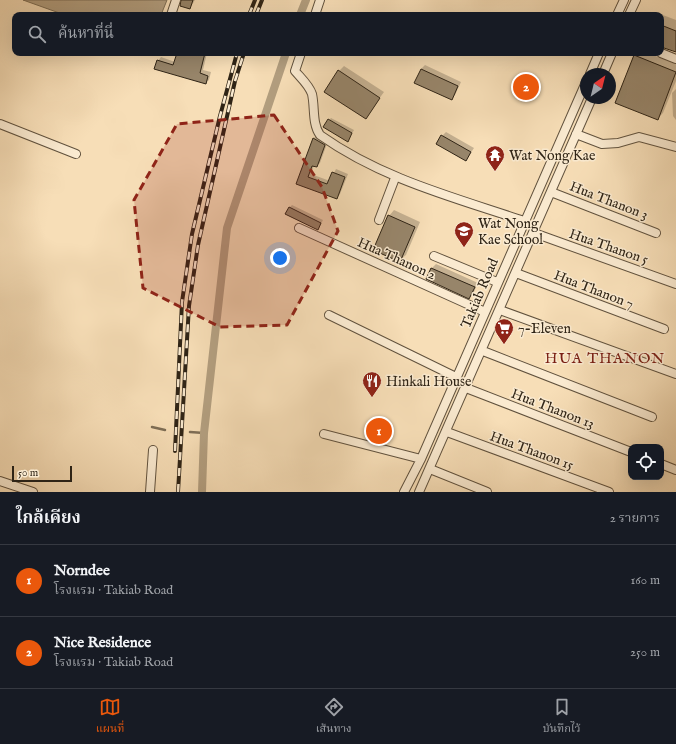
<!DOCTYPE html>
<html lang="th">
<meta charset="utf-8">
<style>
:root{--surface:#171b24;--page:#20242c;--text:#f1f3f6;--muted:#9ea1a6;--line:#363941;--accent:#ea580c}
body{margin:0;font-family:"IM FELL English","Noto Serif Thai",serif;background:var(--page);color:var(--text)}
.controls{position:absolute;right:12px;bottom:12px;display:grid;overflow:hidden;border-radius:8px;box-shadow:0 4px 16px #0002}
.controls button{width:36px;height:36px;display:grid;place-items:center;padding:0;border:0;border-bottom:1px solid var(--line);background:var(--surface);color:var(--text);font:20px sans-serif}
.compass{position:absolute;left:580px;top:68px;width:36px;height:36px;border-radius:50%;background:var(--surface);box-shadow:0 4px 16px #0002;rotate:35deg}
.scale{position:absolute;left:12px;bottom:10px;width:60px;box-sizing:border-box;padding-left:4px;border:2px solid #2f2416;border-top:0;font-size:11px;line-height:14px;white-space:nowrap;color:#2f2416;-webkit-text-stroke:3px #faead0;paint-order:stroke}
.you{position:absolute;left:280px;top:258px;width:14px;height:14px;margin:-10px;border:3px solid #fff;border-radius:50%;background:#1a73e8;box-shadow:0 0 0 6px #1a73e833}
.badge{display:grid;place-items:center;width:26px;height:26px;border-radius:50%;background:var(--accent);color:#fff;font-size:13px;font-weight:700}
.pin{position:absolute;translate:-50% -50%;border:2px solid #fff;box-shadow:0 1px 4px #0006}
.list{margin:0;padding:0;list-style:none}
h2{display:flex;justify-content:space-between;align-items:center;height:52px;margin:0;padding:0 16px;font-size:17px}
h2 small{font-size:13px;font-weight:400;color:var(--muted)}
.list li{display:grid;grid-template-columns:26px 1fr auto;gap:12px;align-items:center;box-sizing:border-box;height:72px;padding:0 16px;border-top:1px solid var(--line)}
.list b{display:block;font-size:15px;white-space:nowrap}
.list p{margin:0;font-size:13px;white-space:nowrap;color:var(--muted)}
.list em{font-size:13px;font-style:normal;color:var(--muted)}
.icon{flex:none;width:22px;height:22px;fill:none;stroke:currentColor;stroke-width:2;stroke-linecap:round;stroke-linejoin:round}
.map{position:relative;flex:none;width:676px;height:492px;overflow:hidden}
.search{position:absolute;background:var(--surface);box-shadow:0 4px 16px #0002;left:12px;right:12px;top:12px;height:44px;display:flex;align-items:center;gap:10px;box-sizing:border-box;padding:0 14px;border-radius:8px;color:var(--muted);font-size:15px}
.sheet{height:196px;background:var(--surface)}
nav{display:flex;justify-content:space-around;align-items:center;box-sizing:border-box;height:56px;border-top:1px solid var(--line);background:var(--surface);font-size:11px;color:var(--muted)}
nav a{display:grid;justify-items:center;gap:2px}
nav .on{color:var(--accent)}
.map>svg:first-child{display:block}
.water{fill:#b39f80;stroke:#7e6e56}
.shadow{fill:#0003}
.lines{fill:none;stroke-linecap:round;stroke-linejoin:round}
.stream{stroke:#7e6e56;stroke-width:2.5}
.canal{stroke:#b39f80;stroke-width:8}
.building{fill:#97856a;stroke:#2f2416}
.minor-casing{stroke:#61523e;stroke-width:10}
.minor{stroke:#faead0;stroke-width:8}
.rail-casing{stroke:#2f2416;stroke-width:4}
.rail{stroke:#faead0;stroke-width:2.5;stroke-dasharray:8;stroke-linecap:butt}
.marked{fill:#8f2418;fill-opacity:0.2;stroke:#8f2418;stroke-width:3;stroke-dasharray:8 5;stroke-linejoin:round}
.labels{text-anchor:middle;stroke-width:3;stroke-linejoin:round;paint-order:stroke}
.poi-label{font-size:14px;fill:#2f2416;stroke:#faead0;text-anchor:start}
.street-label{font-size:14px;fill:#2f2416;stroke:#faead0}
.neighbourhood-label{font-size:15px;letter-spacing:1px;fill:#7a1f14;stroke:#faead0}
</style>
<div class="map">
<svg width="676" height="492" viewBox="0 0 676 492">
<rect width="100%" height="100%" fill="#f7deb7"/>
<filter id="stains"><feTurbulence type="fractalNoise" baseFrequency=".005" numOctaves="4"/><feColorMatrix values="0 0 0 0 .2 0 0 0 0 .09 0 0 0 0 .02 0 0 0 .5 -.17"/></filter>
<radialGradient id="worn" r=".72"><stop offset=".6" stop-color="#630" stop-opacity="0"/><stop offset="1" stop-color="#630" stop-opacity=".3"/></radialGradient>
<path class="water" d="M23 0H167L161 15H65Z"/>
<path class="shadow" d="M182 0H195L190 8Z
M655 12 676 20V51L661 45V15H652Z
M178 53H207L203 70 211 72 209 80 205 83 158 61 161 57 175 62Z
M637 53H648L676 64V81L663 113 658 118 635 55Z
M425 65 461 82 455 95 451 99 415 82 421 69Z
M344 66 384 92 365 118 339 71Z
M676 89V120L673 116 672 93Z
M331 118 354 130 348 141 329 120Z
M446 132 474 148 466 160 442 136Z
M317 135 328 141 320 163 316 166 314 165 311 174 330 181 336 169 348 174 340 194 337 198 297 183 313 139Z
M292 205 323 220 320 226 318 228 289 208Z
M394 210 420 222 406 255 400 260 389 216Z
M436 264 478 283 473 294 469 298 432 268Z"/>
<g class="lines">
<path class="stream" d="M152 427 165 430
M190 432 204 433"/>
<path class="canal" d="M300 15 306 0
M202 492 204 433 227 228 286 53"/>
</g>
<path class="building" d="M181 0H193L190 9 180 6Z
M661 25 676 31V52L661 47Z
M177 53H205L200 73 208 76 206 84 154 69 157 60 173 65Z
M634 55 676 72 658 120 615 103Z
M421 69 458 86 452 100 414 83Z
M338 70 380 98 366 119 324 92Z
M328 119 352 133 348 142 323 127Z
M441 135 471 152 466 161 436 144Z
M313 138 325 145 317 167 312 166 308 177 327 184 332 172 345 177 337 199 296 184Z
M289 207 321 223 318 230 285 214Z
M388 215 415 227 400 262 373 250Z
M431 268 475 287 469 299 426 279Z"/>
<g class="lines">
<g class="minor-casing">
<path id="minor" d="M171 15 176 0
M315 15 320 0
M617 15 624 0
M629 15 636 0
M301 53 295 71C301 78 309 85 312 94 315 107 312 124 320 135 382 179 453 197 524 221
M661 53 676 59
M590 74 599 53
M603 74 612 53
M0 124 76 154
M576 134 602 144 618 143 639 137 676 147
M551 192 656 233
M379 220 395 178
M299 228 485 312
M534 233 676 284
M434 256 497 282
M516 273 664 329
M500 310 676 374
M329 315 456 377
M483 351 652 417
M466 388 631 452
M447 432 609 492
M324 434 421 459
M661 464 676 470
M430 469 487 492
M0 481 33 492
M150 492 153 450
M404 492 421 459 586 82
M419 492 592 98"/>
</g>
<use href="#minor" class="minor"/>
<g class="rail-casing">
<path id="rail" d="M249 15 255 0
M256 15 262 0
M175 451 182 302 192 234 220 116 237 53
M178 492 189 306 198 245 235 81 244 53"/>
</g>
<use href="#rail" class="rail"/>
</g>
<path class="marked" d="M274 115 322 187 338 231 287 325 220 327 143 288 134 200 177 124Z"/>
<defs>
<g id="temple-pin" transform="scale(1)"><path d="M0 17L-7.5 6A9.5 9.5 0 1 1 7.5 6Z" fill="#8f2418" stroke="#faead0"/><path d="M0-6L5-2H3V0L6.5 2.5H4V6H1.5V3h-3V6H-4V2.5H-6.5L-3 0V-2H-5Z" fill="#fff"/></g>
<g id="school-pin" transform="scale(1)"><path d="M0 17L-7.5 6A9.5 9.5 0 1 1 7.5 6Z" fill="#8f2418" stroke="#faead0"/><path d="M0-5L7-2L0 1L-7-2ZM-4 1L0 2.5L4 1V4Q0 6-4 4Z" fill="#fff"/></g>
<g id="supermarket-pin" transform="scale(1)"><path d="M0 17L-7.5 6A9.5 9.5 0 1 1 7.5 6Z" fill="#8f2418" stroke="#faead0"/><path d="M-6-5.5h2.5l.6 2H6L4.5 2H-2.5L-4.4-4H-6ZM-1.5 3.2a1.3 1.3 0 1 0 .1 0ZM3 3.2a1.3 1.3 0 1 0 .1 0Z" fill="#fff"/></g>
<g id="restaurant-pin" transform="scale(1)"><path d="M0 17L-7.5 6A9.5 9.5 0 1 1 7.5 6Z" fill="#8f2418" stroke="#faead0"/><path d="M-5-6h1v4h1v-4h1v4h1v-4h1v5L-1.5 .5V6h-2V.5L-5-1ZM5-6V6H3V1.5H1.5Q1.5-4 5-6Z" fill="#fff"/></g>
</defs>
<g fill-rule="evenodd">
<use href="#temple-pin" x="495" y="155"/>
<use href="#school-pin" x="464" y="231"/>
<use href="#supermarket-pin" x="504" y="328"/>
<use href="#restaurant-pin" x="372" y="381"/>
</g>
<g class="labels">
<g class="poi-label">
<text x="509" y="160">Wat Nong Kae</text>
<text x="478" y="228">Wat Nong<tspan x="478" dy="16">Kae School</tspan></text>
<text x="518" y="333">7-Eleven</text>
<text x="386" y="386">Hinkali House</text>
</g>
<g class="street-label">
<text transform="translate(609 200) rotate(21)" y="5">Hua Thanon 3</text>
<text transform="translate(609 246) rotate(19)" y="5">Hua Thanon 5</text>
<text transform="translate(397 258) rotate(24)" y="5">Hua Thanon 2</text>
<text transform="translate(594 289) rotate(21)" y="5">Hua Thanon 7</text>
<text transform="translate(479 293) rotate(-67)" y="5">Takiab Road</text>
<text transform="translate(553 408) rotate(21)" y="5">Hua Thanon 13</text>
<text transform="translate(532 450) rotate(20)" y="5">Hua Thanon 15</text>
</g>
<g class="neighbourhood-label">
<text x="605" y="363">HUA THANON</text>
</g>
</g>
<rect width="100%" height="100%" filter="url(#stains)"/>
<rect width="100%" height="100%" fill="url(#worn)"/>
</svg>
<div class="controls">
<button><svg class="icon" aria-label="locate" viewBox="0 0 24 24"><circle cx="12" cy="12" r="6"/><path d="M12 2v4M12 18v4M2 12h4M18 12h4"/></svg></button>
</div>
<svg class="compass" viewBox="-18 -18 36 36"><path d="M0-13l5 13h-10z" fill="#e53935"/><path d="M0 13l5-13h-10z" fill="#9ea1a6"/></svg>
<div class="scale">50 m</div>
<div class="you"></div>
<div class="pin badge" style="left:379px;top:431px">1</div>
<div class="pin badge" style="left:526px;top:87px">2</div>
<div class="search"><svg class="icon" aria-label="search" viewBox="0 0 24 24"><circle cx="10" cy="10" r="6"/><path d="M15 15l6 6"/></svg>ค้นหาที่นี่</div>
</div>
<section class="sheet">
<h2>ใกล้เคียง<small>2 รายการ</small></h2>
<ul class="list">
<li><span class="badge">1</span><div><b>Norndee</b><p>โรงแรม · Takiab Road</p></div><em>160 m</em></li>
<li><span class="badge">2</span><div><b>Nice Residence</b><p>โรงแรม · Takiab Road</p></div><em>250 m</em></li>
</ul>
</section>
<nav>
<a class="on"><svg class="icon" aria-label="map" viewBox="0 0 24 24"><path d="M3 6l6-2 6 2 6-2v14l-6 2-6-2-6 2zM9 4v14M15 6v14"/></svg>แผนที่</a>
<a><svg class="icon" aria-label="directions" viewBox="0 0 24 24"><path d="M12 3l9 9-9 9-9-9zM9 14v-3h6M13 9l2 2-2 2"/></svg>เส้นทาง</a>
<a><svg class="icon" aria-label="saved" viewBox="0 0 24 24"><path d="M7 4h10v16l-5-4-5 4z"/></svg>บันทึกไว้</a>
</nav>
